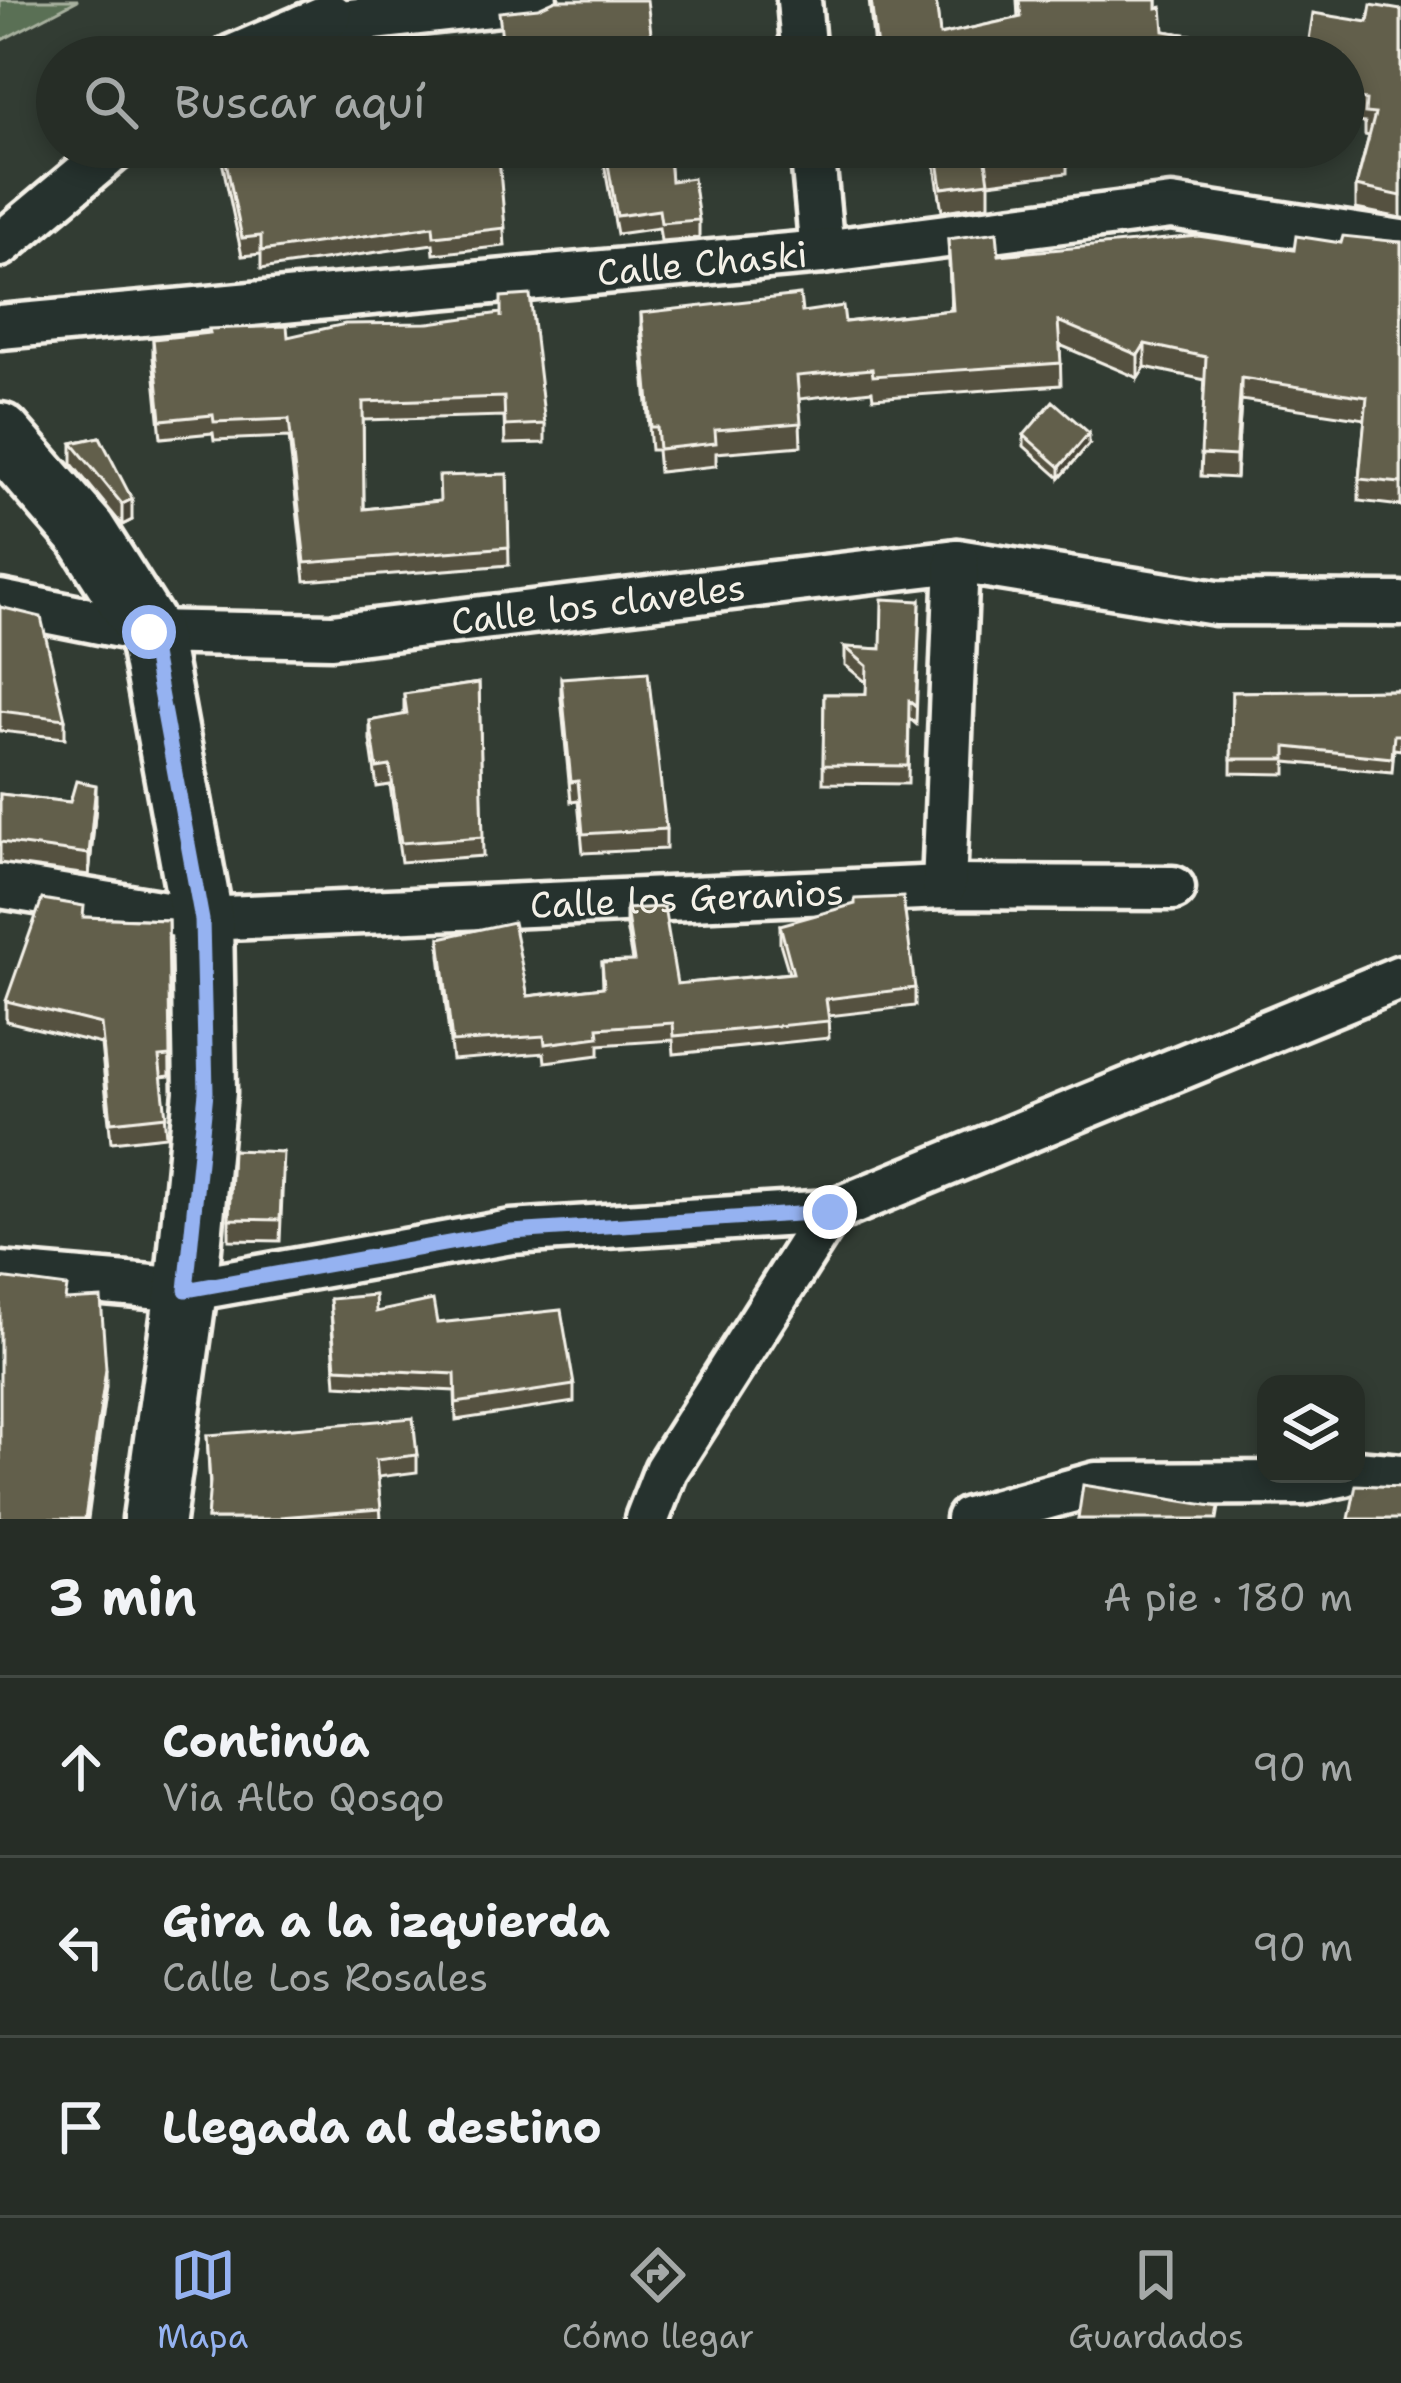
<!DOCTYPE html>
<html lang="es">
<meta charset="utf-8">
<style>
:root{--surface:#262d26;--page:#323932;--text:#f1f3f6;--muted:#a4a8a7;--line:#424943;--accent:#95b2f1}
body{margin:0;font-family:"Shantell Sans",sans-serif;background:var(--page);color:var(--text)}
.controls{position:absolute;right:36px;bottom:36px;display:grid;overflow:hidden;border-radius:24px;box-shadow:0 6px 18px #0003}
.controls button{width:108px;height:108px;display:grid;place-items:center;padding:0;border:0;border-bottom:3px solid var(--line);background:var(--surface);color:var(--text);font:60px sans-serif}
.stop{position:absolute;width:36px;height:36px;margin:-27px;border:9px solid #95b2f1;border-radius:50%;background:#fff}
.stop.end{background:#95b2f1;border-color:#fff;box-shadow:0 3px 12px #0008}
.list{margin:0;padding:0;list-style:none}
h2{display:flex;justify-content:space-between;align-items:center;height:156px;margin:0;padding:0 48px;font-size:51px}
h2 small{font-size:39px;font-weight:400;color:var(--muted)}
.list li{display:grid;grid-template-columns:78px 1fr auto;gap:36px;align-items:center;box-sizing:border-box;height:180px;padding:0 48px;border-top:3px solid var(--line)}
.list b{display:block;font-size:45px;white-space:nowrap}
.list p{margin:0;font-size:39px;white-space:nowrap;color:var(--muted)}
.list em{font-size:39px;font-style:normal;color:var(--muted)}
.icon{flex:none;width:66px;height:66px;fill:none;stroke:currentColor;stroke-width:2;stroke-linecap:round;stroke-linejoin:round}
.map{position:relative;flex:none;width:1401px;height:1519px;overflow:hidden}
.search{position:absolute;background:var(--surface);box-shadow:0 6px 18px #0003;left:36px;right:36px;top:36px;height:132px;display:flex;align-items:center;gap:30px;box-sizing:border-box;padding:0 42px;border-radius:66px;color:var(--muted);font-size:45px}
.sheet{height:696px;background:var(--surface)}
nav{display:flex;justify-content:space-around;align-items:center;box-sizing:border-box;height:168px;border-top:3px solid var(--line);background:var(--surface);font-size:33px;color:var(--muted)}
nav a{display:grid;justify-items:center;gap:6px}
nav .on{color:var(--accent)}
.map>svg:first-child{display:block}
.green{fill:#5a7055;stroke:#a7b09e;stroke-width:3}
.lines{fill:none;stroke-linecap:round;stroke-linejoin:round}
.street-casing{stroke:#f4f1e8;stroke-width:51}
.secondary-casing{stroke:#f4f1e8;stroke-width:69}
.street{stroke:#26332d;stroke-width:42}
.secondary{stroke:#26332d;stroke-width:60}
.wall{fill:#545140;stroke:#f4f1e8;stroke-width:3}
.shaded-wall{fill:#454234;stroke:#f4f1e8;stroke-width:3}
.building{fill:#625e4b;stroke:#f4f1e8;stroke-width:3}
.route{stroke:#95b2f1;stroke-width:15}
.labels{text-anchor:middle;stroke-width:10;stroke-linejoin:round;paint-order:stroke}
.street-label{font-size:36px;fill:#f4f1e8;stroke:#26332d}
</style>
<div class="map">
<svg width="1401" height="1519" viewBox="0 0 1401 1519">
<rect width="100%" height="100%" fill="#323c33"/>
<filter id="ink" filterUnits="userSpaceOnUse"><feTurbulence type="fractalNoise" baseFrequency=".00833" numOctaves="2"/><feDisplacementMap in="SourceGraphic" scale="24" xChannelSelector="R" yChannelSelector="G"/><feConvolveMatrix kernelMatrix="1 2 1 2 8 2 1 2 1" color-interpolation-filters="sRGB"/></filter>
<g filter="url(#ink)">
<path class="green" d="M0 0H78L0 41Z"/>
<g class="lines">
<g class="street-casing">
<g id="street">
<path d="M799 0 804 57"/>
<path d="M304 26 535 0"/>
<path d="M232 57 330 15"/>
<path d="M812 147 822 252"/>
<path d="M0 245 117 147"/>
<path id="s1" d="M0 327 822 252 1171 207 1401 242"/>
<path id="s2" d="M0 602 149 632 332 636 957 561 1216 603 1401 604"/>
<path id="s3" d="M0 886 202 919 944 887 1173 888"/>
<path d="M944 887 957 561"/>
<path d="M0 1274 186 1290 511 1232 830 1212"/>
<path d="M1356 1472 1401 1476"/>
<path d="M647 1519 666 1470 830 1212 1401 977"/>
<path d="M968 1519 1096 1484 1303 1483 1345 1474"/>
</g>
</g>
<g class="secondary-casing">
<path id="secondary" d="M0 434 86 533 149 632 202 919 205 1092 186 1290 154 1519"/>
</g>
<use href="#street" class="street"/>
<use href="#secondary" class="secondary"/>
</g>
<path class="wall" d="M869 0H936L940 35 1018 18 1017 0H1157V8L1164 31 1307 53 1368 22 1401 10V218L1356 209V186L1369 136 1365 135V123L1344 120V57H875Z
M219 147H498L505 246 434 254 433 244 261 269V254L242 256Z
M601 147H668L671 181 699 220V238L661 241 659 228 617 234Z
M932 147H1086L1067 150V173L989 183V205L942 211Z
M948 239 999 255 1294 250 1341 243 1401 242V506L1359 501V479L1365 419 1241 400 1236 478 1201 476 1205 380 1145 367 1138 378 1060 345 1061 385 873 398 872 391 799 399 801 446 716 453V466L659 472 657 450H651L641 336V313L802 312 845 322 951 310Z
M429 323 545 424V443L505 444 504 416 363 420 364 509 440 501 507 474 509 565 305 581 289 437 214 440 213 433 161 438 153 357V339L288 337Z
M1024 435 1089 444 1060 478 1024 446Z
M100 437 132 520 122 525 72 464V443Z
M920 601 916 724 909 718 908 784 823 783 824 694H866L867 683 845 665V647L881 649Z
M0 607 65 719V738L0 731Z
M561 678 666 829V849L583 853 578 801 571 802 561 698Z
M479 683 483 856 401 862 390 785 377 787 370 740V721L404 715V694Z
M1401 690V750L1394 749 1392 772 1286 762V774L1231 773 1232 692Z
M0 794 96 805 89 875 0 863Z
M626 909 677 984 789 973 780 943V925L915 988V1006L828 1016 829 1038 674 1054 673 1040 599 1045V1055L545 1062 544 1053 452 1060 440 955V938L528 996 603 987 602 962 632 961 626 926Z
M84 917 168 920 170 1076 161 1077 166 1136 111 1142 101 1044 6 1021V1001Z
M283 1172 280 1241 229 1240V1219Z
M330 1299 376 1312 437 1323 574 1385V1402L456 1420 455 1391 336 1385Z
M207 1435 417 1455V1472L378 1477 381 1519H207L210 1490Z"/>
<path class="shaded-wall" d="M1145 344V367L1138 378V355Z
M1241 378V400L1236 478V456Z
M1089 433V444L1060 478V467Z
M132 499V520L122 525V504Z
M96 785V805L89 875V854Z
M106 1369V1387L88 1519H85Z"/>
<path class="building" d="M556 0H647L654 57H434L503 49 499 12 538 8Z
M871 0H936L940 35 1021 17 1019 0H1157V8L1162 7 1164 31 1307 53 1313 13 1368 22 1371 5 1401 10V196L1356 186 1375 114 1365 113 1366 100 1344 97V57H878Z
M223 147H498L505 228 434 236 433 226 261 251V236L242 238Z
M605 147H668L671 181 693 178 699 220 661 223 659 210 617 216Z
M936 147H1067V150L986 161 989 182 942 188Z
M997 232 999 255 1198 236 1294 250 1296 236 1341 243 1343 236 1401 242V483L1359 479 1367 397 1241 378 1236 456 1201 454 1206 357 1145 344 1138 355 1058 321 1061 363 873 376 872 369 797 376 801 423 715 430 716 443 659 449 657 427H651L641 313 800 295 802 312 843 306 845 322 953 310 948 239Z
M530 295 545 424 505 426 504 397 363 402 364 509 440 501 439 476 507 474 509 547 305 563 289 419 214 422 213 415 161 420 153 339 210 333 209 329 287 326 288 337 345 324 429 323 501 313V318V297Z
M1053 401 1089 433 1060 467 1024 435Z
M100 437 132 499 122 504 72 443Z
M882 599 920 601 916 707 909 701 908 766 823 765 824 694H866L867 666 845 647 881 649Z
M0 607 41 617 65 719 0 711Z
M648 672 666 829 583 834 578 781 571 782 561 678Z
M479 683 483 837 401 843 390 766 377 768 370 721 407 714 404 694Z
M1401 690V735H1394L1392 758 1286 747V759H1231L1232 692Z
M76 781 96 785 89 854 0 842V794L70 802Z
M903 897 915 988 826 999 829 1021 674 1036 673 1023 598 1028 599 1037 545 1044 544 1036 452 1042 440 938 513 922 528 996 604 987 602 962 634 961 626 909 664 907 677 984 793 973 780 925 855 904V899Z
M42 899 84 906 83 917 168 920 170 1056 159 1057 166 1116 111 1122 101 1024 6 1001Z
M232 1150 283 1152 280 1220 229 1219Z
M0 1278 67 1287 65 1300 101 1298 106 1369 85 1519H0Z
M375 1295 376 1312 433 1300 437 1323 561 1310 574 1385 456 1403 455 1374 336 1368 330 1299Z
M413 1418 417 1455 376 1460 381 1509 281 1517V1519H207L210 1482 207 1435Z
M1083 1485 1219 1507 1217 1519H1078Z
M1356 1485 1401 1487V1519H1349Z"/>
</g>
<g class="lines" filter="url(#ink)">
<path class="route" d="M149 632 202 920 206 1092 186 1290 511 1232 830 1212"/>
</g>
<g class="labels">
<g class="street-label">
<text dy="13" stroke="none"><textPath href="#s1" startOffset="705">Calle Chaski</textPath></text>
<text dy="13" stroke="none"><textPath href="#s2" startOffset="603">Calle los claveles</textPath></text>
<text dy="13" stroke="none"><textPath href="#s3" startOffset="690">Calle los Geranios</textPath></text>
</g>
</g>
</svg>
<div class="controls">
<button><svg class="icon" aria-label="layers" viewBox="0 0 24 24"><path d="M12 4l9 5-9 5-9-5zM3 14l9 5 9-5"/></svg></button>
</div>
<div class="stop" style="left:149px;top:632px"></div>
<div class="stop end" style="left:830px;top:1212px"></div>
<div class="search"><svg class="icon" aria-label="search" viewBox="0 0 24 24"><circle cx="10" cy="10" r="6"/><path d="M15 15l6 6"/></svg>Buscar aquí</div>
</div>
<section class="sheet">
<h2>3 min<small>A pie · 180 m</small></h2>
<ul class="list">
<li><svg class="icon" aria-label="ahead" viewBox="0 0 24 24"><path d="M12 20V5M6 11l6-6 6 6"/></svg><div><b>Continúa</b><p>Via Alto Qosqo</p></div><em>90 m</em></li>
<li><svg class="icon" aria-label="left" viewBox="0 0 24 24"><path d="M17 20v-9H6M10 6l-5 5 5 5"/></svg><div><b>Gira a la izquierda</b><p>Calle Los Rosales</p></div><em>90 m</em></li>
<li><svg class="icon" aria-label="arrive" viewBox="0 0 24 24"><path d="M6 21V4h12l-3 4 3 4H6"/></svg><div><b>Llegada al destino</b></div></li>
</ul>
</section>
<nav>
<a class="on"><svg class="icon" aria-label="map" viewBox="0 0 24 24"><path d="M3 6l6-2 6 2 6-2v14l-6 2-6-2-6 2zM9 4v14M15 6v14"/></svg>Mapa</a>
<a><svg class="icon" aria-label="directions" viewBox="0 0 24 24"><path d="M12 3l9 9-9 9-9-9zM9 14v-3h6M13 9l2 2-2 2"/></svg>Cómo llegar</a>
<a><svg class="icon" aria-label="saved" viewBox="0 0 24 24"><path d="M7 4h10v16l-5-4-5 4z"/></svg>Guardados</a>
</nav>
